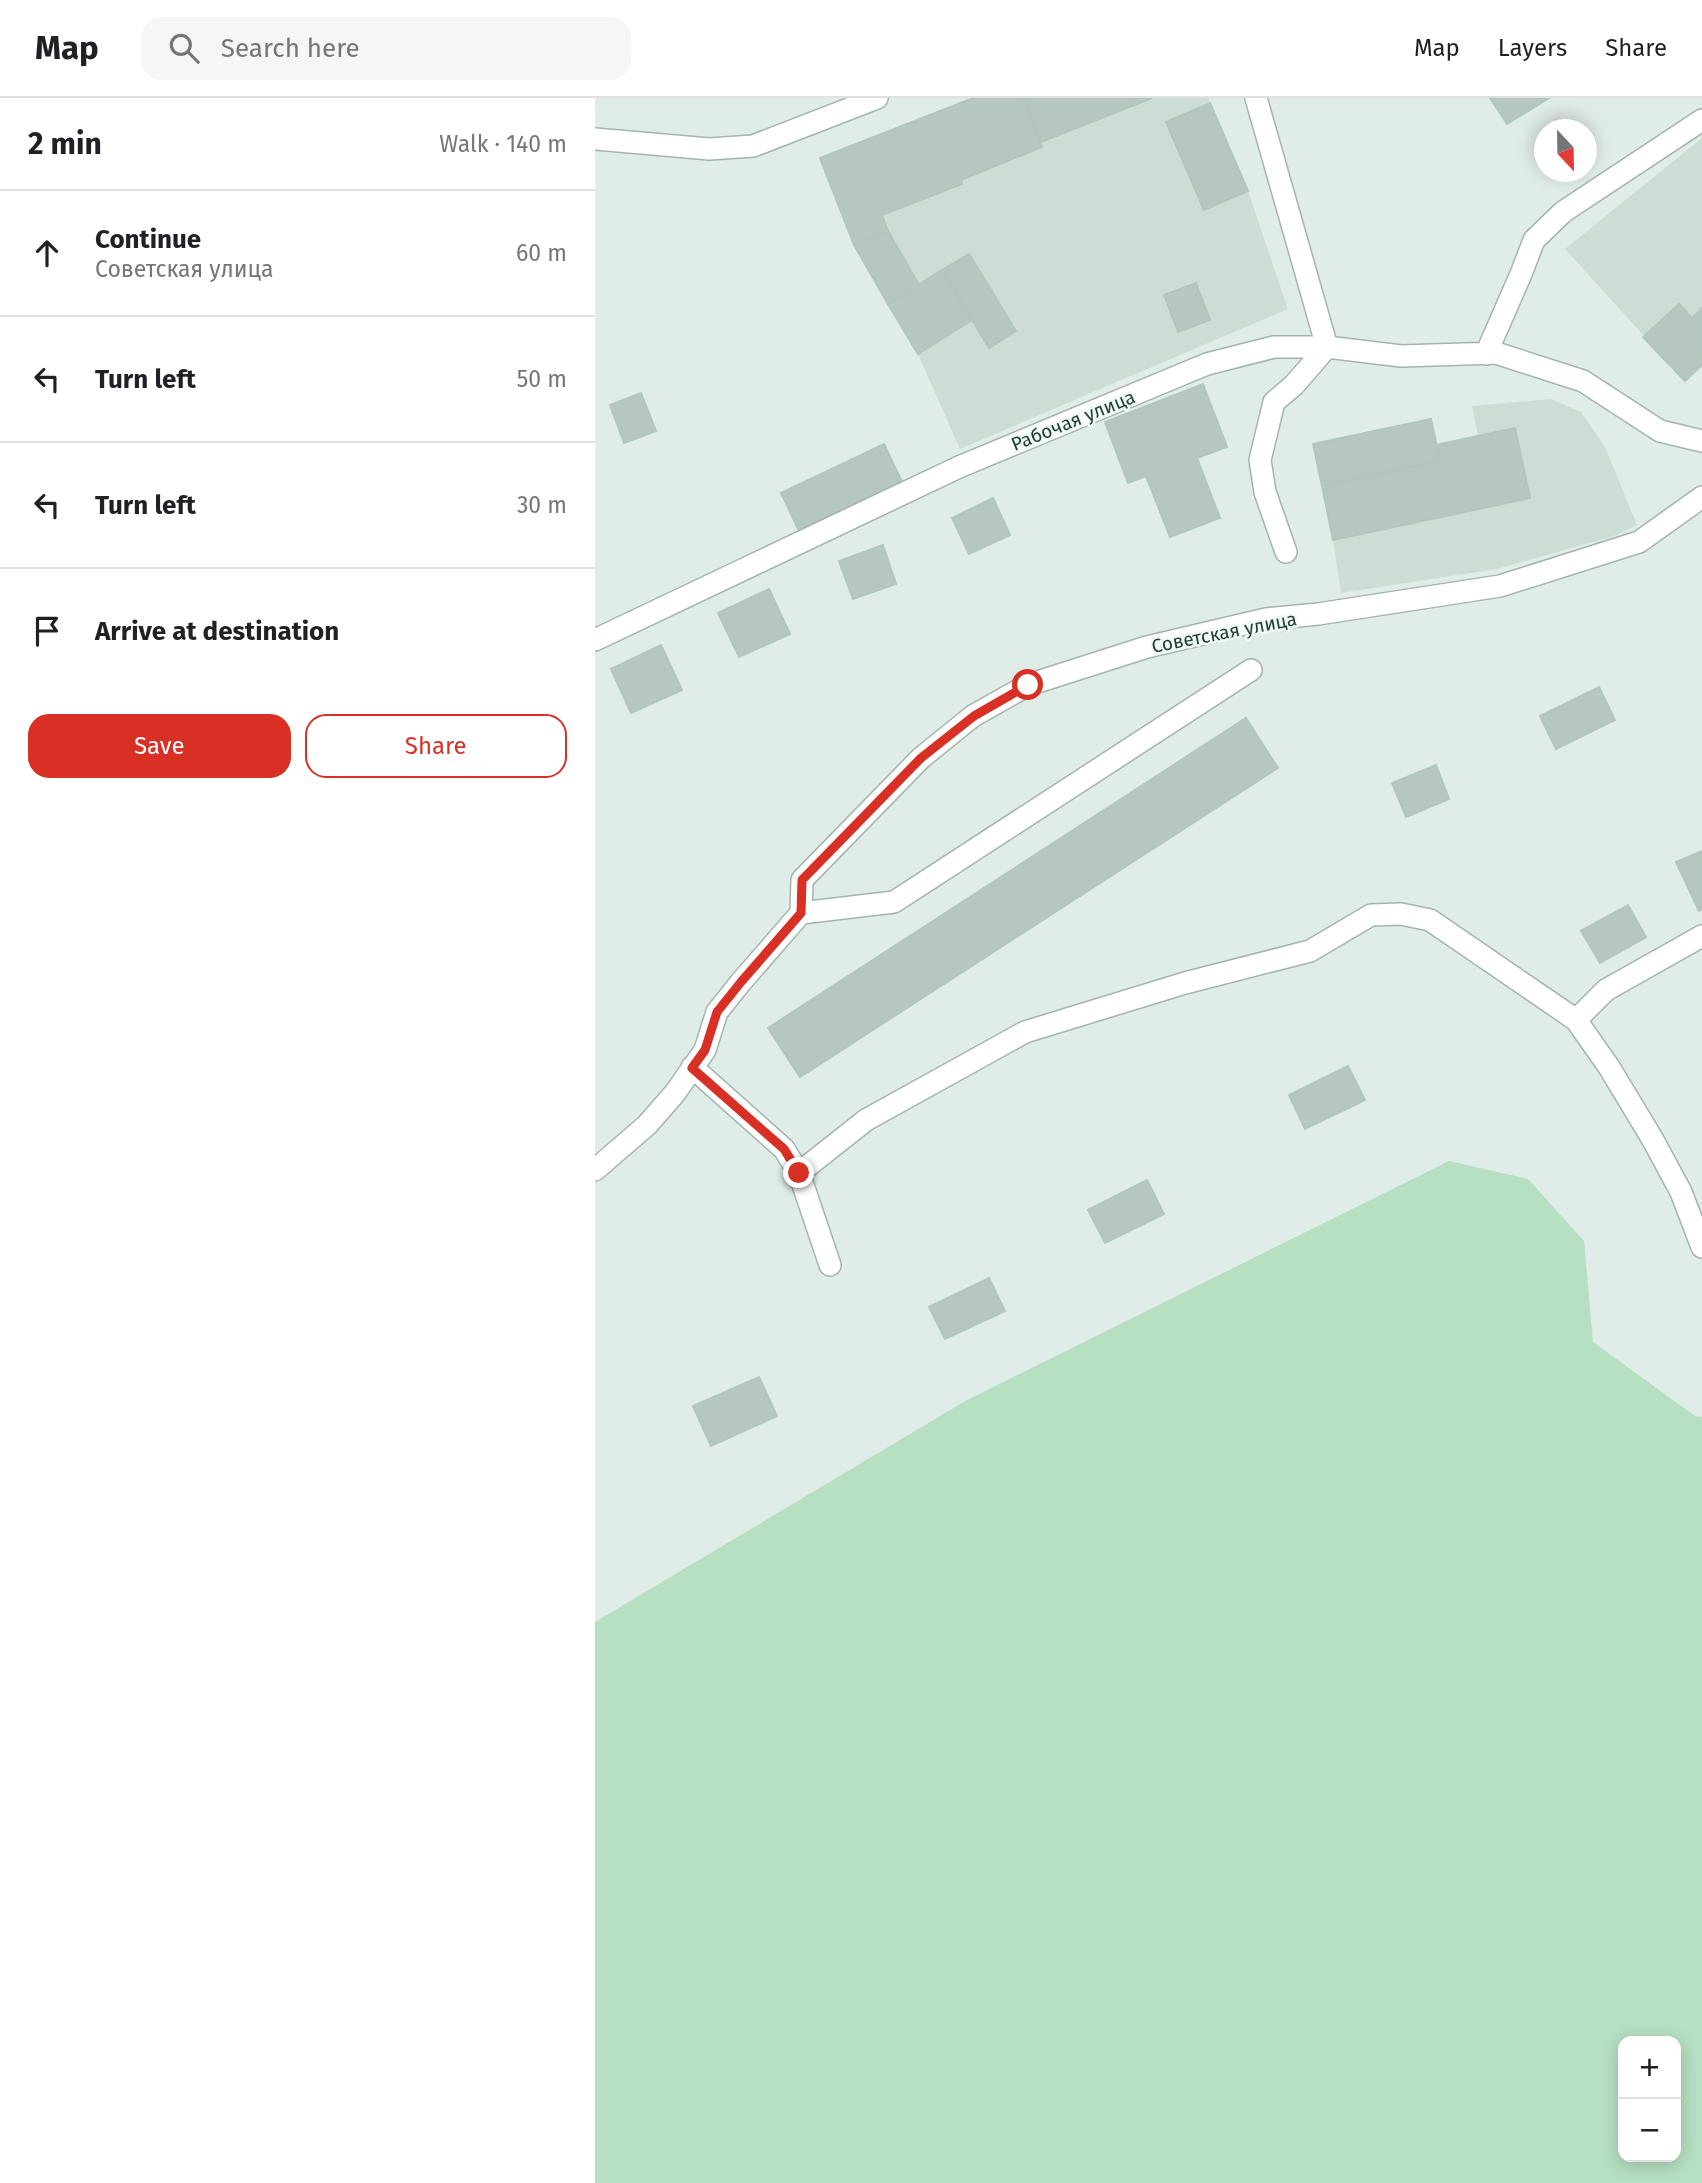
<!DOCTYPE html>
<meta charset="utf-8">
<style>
:root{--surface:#fff;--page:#f6f6f6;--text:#202124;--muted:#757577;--line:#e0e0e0;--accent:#d93025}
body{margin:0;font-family:"Fira Sans",sans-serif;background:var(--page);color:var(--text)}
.controls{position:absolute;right:21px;bottom:21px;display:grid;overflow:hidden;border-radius:14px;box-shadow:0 4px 18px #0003}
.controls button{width:63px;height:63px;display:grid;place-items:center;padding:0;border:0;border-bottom:2px solid var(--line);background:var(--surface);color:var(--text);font:35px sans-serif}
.compass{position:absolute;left:939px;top:21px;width:63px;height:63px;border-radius:50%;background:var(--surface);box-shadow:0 4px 18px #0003;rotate:158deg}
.stop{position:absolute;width:21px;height:21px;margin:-16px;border:5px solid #d93025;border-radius:50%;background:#fff}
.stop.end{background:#d93025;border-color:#fff;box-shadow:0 2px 7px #0008}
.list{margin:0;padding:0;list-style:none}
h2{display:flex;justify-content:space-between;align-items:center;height:91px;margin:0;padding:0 28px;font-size:30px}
h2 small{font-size:23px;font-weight:400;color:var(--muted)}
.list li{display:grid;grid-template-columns:46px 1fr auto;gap:21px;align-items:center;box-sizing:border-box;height:126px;padding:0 28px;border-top:2px solid var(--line)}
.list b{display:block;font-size:26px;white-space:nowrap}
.list p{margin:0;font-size:23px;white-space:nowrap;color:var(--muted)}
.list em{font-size:23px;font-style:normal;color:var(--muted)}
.actions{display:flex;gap:14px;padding:21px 28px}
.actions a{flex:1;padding:16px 0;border:2px solid var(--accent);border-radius:21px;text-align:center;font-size:24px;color:var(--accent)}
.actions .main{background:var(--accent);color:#fff}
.icon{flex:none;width:38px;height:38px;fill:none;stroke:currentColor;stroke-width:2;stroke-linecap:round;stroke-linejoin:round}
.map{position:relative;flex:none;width:1107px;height:2085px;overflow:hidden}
header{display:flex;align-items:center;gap:42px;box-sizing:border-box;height:98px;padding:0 35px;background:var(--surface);border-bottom:2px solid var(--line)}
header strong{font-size:33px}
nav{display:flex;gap:38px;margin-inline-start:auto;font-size:24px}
.search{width:490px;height:63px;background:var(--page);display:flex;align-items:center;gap:18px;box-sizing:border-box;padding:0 24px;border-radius:21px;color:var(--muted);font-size:26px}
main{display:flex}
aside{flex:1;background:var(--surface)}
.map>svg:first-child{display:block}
.built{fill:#cedcd6}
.green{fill:#b7dfc2;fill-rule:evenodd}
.building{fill:#b5c7c0;stroke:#b2c6be;stroke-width:2}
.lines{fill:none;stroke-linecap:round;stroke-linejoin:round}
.minor-casing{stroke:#a3b4ae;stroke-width:24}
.minor{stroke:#fff;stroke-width:21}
.route{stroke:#d93025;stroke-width:9}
.labels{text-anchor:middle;stroke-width:5;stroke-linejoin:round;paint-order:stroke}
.street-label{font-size:19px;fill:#203e35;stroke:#f1f9f5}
</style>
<header>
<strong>Map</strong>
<div class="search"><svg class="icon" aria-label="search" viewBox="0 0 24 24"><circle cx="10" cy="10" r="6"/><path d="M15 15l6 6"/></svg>Search here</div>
<nav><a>Map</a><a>Layers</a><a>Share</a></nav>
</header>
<main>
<aside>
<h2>2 min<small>Walk · 140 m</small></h2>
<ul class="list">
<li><svg class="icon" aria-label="ahead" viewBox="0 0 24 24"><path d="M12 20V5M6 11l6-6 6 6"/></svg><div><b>Continue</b><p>Советская улица</p></div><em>60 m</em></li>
<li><svg class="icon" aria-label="left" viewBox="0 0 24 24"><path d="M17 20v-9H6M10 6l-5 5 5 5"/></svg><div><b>Turn left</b></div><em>50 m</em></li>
<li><svg class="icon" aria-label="left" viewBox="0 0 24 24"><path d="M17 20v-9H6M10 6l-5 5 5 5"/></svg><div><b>Turn left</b></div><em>30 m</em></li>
<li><svg class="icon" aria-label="arrive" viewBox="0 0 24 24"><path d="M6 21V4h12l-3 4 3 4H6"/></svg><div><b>Arrive at destination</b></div></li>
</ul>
<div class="actions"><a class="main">Save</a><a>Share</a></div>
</aside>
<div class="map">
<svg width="1107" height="2085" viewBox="0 0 1107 2085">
<rect width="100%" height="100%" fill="#e0ece7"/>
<path class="built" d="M378 0H613L653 93 693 211 365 351 323 256 259 147 225 60Z
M1107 40V268L1090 283 970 151Z
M956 301 986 314 1010 349 1042 427 1019 438 902 471 746 495 738 442 718 346 836 321 842 347 883 338 877 308Z"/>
<path class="green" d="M854 1063 933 1081 989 1143 998 1244 1100 1318 1107 1319V2085H0V1524L372 1302ZM1028 1943H1081V2059H1028Z"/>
<path class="building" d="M378 0H428L447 49 366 82 367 86 287 117 293 133 259 147 225 60Z
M428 0H557L446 44Z
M895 0H954L912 26Z
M615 5 653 93 609 112 571 24Z
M293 133 324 187 293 206 259 147Z
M374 156 421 233 394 250 347 172Z
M347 172 377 222 323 256 293 206Z
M601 185 615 222 583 234 569 197Z
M1084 206 1097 220 1107 210V267L1090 283 1048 239Z
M608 286 632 349 602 360 625 420 575 439 551 378 533 385 510 324Z
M46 295 61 333 29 345 15 307Z
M836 321 845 363 727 388 718 346Z
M920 330 935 400 738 442 727 388 845 363 841 347Z
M289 346 308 386 205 435 186 395Z
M398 400 415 437 374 456 357 420Z
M288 447 301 486 258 501 244 463Z
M174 491 195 536 144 559 123 515Z
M66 547 87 592 36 615 16 571Z
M1004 589 1020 622 961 651 945 618Z
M651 620 683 670 205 979 173 930Z
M841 667 854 701 811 719 797 685Z
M1107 753V811L1104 813 1081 764Z
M1033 807 1051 839 1005 865 986 833Z
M753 968 770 1002 710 1031 694 997Z
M552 1082 569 1116 510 1145 493 1112Z
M394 1180 410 1213 350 1241 334 1209Z
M164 1279 182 1318 116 1348 98 1308Z"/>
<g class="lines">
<g class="minor-casing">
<path id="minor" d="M0 41 114 51 158 48 282 0
M891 256 926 176 939 142 968 114 1107 22
M691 454 670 394 665 362 679 304 699 287 732 249 806 258 901 255 988 283 1065 333 1107 343
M0 542 364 369 612 266 679 249H732L661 0
M206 815 299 804 656 572
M981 922 1011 892 1107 838
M97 969 189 1051 204 1075 235 1167
M0 1072 52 1027 80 995 110 952 122 914 146 884 206 815 207 782 326 660 378 618 433 587 552 549 671 521 723 516 905 488 1044 444 1107 399
M204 1075 271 1022 430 934 590 885 715 853 776 817 806 816 835 822 981 922 1014 969 1058 1042 1086 1094 1107 1149"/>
</g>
<use href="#minor" class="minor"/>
</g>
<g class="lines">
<path class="route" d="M204 1075 189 1051 97 970 110 952 122 914 146 884 206 815 207 782 326 660 379 618 433 587"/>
</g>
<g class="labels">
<g class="street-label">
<text transform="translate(478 322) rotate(-22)" y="7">Рабочая улица</text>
<text transform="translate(629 534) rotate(-11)" y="7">Советская улица</text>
</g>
</g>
</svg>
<div class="controls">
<button>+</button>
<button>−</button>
</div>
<svg class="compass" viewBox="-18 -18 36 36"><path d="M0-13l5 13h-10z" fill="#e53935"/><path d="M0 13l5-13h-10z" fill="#757577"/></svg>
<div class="stop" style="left:433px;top:587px"></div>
<div class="stop end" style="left:204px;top:1075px"></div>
</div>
</main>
